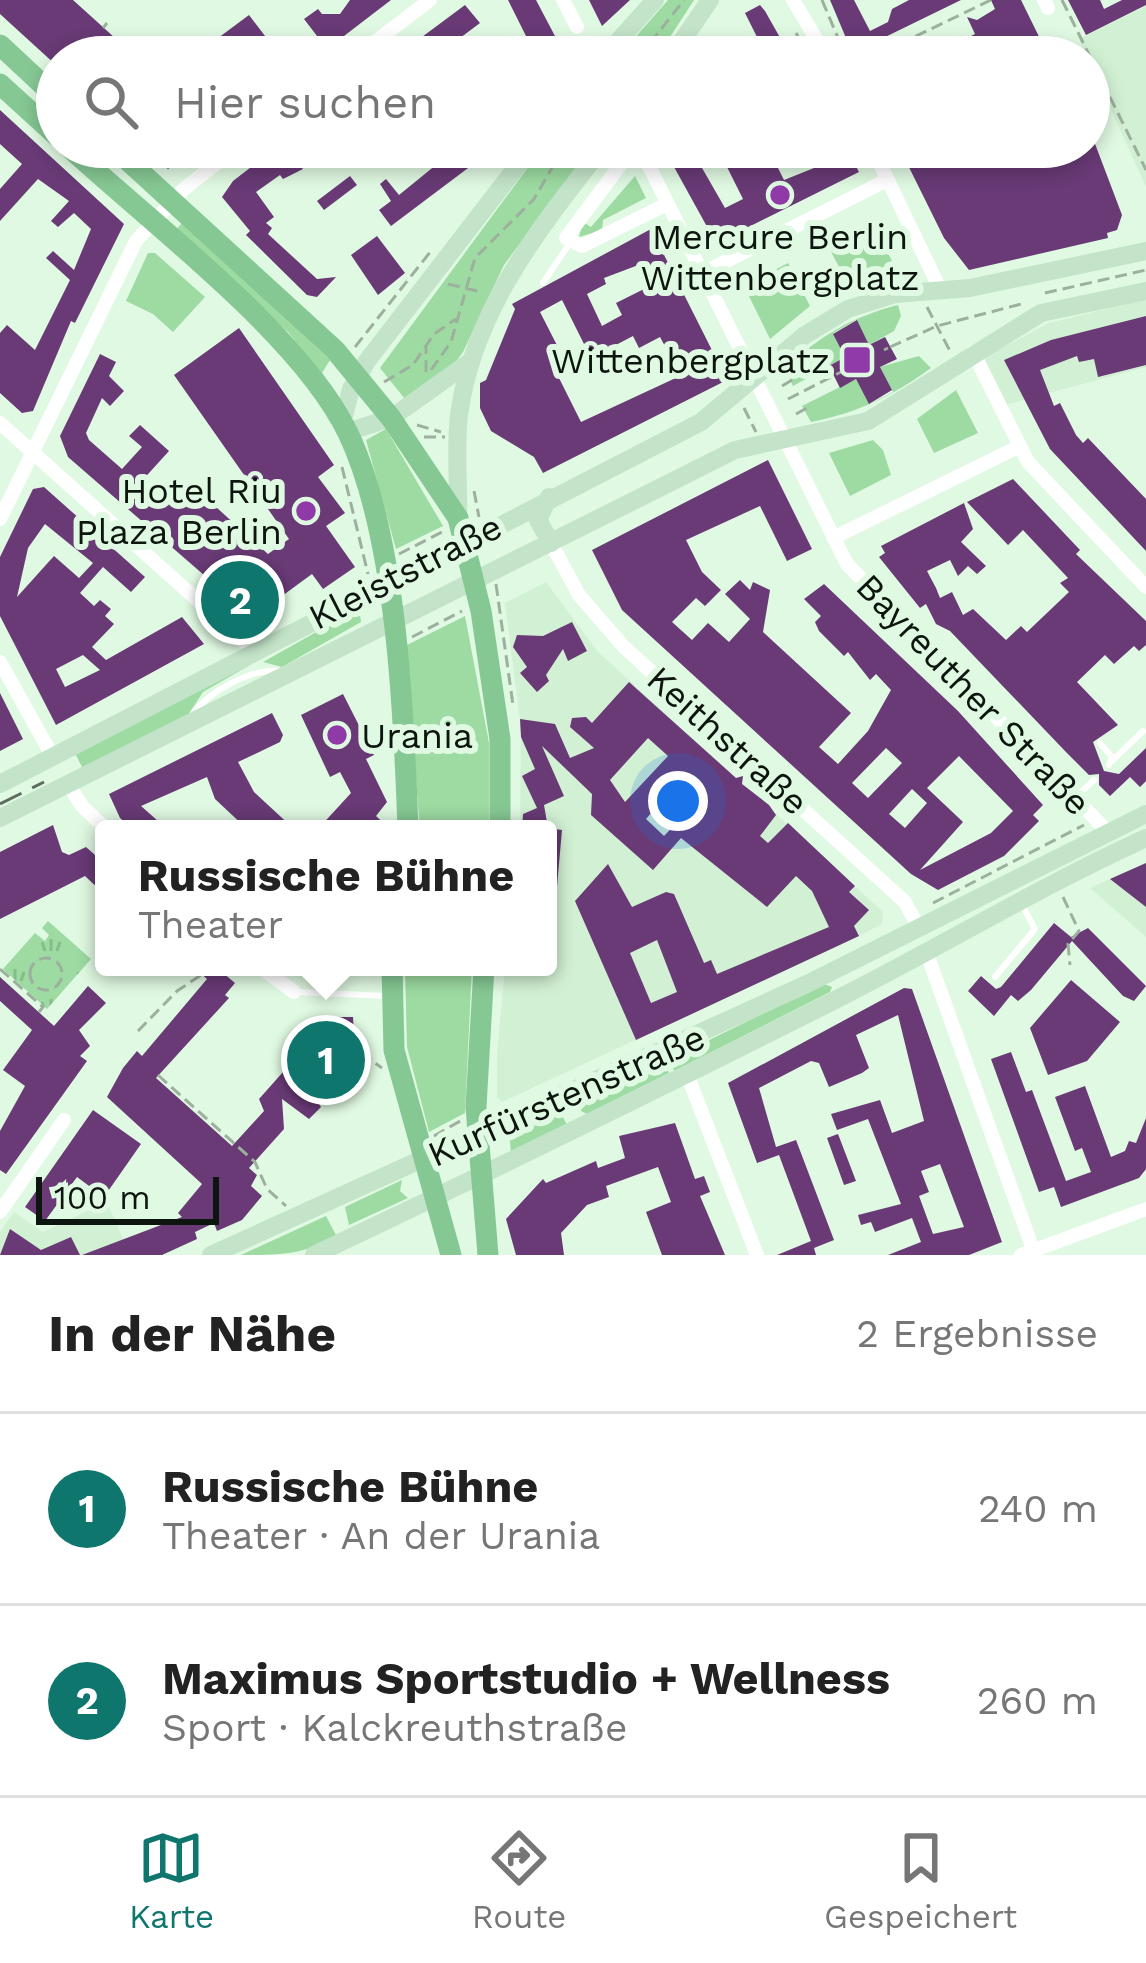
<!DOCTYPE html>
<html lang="de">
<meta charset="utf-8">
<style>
:root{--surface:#fff;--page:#f6f6f6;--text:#222;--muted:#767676;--line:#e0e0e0;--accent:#0f766e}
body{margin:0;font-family:"Work Sans",sans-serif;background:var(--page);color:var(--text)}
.scale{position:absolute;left:36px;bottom:30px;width:183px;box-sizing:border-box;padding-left:12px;border:6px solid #0d160e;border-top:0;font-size:33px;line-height:42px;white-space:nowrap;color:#0d160e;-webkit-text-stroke:9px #e0f9e2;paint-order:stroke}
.you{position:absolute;left:678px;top:801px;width:42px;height:42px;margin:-30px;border:9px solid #fff;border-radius:50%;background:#1a73e8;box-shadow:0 0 0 18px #1a73e833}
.badge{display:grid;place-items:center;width:78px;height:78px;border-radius:50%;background:var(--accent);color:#fff;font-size:39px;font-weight:700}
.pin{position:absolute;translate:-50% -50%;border:6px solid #fff;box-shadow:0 3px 12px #0006}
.popup{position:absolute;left:95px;top:820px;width:462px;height:156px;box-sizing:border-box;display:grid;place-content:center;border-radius:12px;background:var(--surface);filter:drop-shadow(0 3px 9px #0005);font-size:39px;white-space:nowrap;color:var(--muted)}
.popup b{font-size:45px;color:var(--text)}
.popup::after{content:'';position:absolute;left:50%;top:100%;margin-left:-24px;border:24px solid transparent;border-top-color:var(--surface)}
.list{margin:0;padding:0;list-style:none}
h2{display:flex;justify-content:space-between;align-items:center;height:156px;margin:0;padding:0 48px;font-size:51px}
h2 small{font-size:39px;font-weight:400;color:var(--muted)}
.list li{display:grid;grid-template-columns:78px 1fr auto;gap:36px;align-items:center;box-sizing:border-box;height:192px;padding:0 48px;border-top:3px solid var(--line)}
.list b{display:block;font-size:45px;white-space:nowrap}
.list p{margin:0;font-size:39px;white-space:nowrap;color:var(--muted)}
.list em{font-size:39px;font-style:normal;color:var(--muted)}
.icon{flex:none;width:66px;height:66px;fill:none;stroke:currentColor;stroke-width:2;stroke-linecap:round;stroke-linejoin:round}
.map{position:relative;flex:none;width:1146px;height:1255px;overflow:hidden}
.search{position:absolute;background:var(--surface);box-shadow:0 6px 18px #0003;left:36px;right:36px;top:36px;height:132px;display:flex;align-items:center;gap:30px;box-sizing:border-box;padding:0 42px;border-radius:66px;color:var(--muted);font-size:45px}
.sheet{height:540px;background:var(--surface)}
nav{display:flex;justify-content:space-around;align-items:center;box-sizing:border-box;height:168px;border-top:3px solid var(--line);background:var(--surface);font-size:33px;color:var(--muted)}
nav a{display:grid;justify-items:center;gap:6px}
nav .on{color:var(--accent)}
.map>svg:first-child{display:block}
.built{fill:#d2f1d4}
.grass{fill:#9ddba2}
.park{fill:url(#park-tufts)}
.building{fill:#693a76;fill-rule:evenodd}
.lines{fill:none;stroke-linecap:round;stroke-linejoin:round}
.path{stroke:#9db09e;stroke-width:3;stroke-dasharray:12 6;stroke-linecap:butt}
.lane{stroke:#fff;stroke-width:6}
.street{stroke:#fff;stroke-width:14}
.secondary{stroke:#c3e4c9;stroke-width:18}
.primary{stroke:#86c894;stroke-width:21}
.rail{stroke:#5d6c5e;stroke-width:3;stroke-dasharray:24 12;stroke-linecap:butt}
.poi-dot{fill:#903aa7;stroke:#e0f9e2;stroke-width:4.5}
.labels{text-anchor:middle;stroke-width:12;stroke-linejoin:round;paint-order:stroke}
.poi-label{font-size:36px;fill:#0d160e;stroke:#e0f9e2;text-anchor:end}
.street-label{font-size:36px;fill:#0d160e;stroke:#e0f9e2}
</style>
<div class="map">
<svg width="1146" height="1255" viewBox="0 0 1146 1255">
<defs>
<pattern id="park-tufts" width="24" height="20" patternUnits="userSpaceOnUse" patternTransform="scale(3)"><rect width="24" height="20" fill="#9ddba2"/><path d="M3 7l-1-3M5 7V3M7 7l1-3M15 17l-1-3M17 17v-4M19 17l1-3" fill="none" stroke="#86bb8a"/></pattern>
</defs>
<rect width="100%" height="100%" fill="#e0f9e2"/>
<path class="built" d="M1146 6V187L1079 39Z
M1146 299V367L1005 405 981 359 1049 323Z
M546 582 597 651 883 912 882 924 859 936 502 1102 497 1097V1054L505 967H548V829H520L521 728 505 603Z
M1146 863V937L1090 888Z
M107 1202 130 1255H0V1232L14 1212 43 1232Z"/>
<path class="grass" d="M668 0H694L657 57H618Z
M543 147H591L504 265 463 352 452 367 405 399 380 368Z
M635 176 646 198 603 220 602 230 579 237 583 222 591 227Z
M182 223 330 360 322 373 288 332 176 230Z
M856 230 864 245 880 238 899 274 849 286 827 244Z
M148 253H155L205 297 173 332 153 314 126 301Z
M788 263 810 306 770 339 744 286Z
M898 305 901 316 894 331 869 345 856 320 833 333 845 357 793 386 785 369C819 336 852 317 898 305Z
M919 356 931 368C893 396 857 413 811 422L802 406 856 379 870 404 893 392 880 367Z
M956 390 978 433 934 453 917 419Z
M386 429 443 526 396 549 366 440Z
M873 440 883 450 891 475 850 496 829 453Z
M359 608 361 622 282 667 263 662Z
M465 616 489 743V829H420L405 646Z
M255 662 203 692 188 715 83 769 75 753Z
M405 967H472L465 1113 429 1132 407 1047Z
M824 984 832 987 830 992 674 1071 670 1059Z
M665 1062 669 1073 587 1114 581 1111 583 1099Z
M559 1109 567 1125 511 1153 509 1132Z
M402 1180 400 1191 408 1198 349 1225 345 1207Z
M326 1216 336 1235C308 1255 276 1255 241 1255Z"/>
<path class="park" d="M48 921 91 959 47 1009 3 969 35 933 45 941 49 935 42 928Z"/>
<path class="building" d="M0 0H73L136 57H57V66L0 14Z
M350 0H391L327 49 304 19 318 9 322 14H340Z
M508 0H536L566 57H515L532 48Z
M589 0H630L602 26Z
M830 0H854L870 31 888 22 892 9 909 0H961L877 41 885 57H854Z
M991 0H1021L1049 57H929L975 34 967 17 977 20 995 9Z
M1068 0H1100L1104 9 1122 0H1146V5L1086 35Z
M465 5 480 23 460 38 471 53 492 42 500 57H462L454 46 437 57H395Z
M760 5 765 11 791 57H767L745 13Z
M249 15 281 57H253L243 48 213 57 206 47Z
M0 110 124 224 75 323 71 321 33 411 22 413 0 393V333L7 325 35 350 70 280 46 258 53 251 74 270 91 229 74 213 58 227 51 221 69 201 38 179 0 221V189L22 164 0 144Z
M1089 128 1122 215 1117 230 1107 233 1108 238 969 270 944 238 899 147H1089Z
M141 147H196L168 169Z
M277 147H316L297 161 303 169 283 179 280 175 256 192 274 217 266 223 272 228 268 234 317 279 336 277 317 297 307 295 246 235 250 231 222 197 233 181Z
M458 147H496L391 226 379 210 391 201 380 184 386 179 399 195Z
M663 147H690L725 208 743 199 717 147H789L772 156 784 180 824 164 816 147H846L859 172 716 243Z
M350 176 357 185 324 210 317 201Z
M651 229 727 380 543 473 534 457 491 431 480 408V383L486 380 515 309 512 304ZM641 264 652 285 616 303 622 315 602 326 587 294 606 284 604 278ZM562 300 591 358 633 336 639 348 660 337 668 352 664 356 670 357 680 376 581 422 552 364 564 359 540 312Z
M377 236 405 273 378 295 351 255Z
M1146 316V365L1098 377 1094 359 1079 362 1077 356 1040 370 1054 406 1060 403 1076 435 1083 443 1088 438 1146 499V551L1050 449 1004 360 1051 340Z
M857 320 869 345 885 337 897 359 880 367 892 390 869 404 856 379 840 388 829 366 845 357 833 334Z
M239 328 334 465 318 477 345 513 326 526 355 567 323 589 312 574 267 607 258 622 68 457 60 436 100 354 116 362 109 376 124 391 110 406 102 398 86 433 89 440 122 469 142 447 129 436 140 425 169 451 139 484 164 506 183 484 192 492 195 488 268 554 289 539 174 375Z
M768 460 812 549 787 561 760 506 686 540 702 572 721 590 705 606 696 598 672 622 692 640 708 623 729 642 750 619 725 594 740 580 750 590 753 582 770 590 763 632 851 713 819 747 838 764 868 731 891 690 876 674 870 680 848 652 844 656 819 631 815 622 821 616 804 599 824 584 958 711 1043 805 1033 815 1039 821 1004 856 938 890 911 874 622 610 592 550ZM886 748 902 763 868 798 852 783ZM959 756 1013 811 991 833 920 870 963 822 927 788ZM912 789 927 803 905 828 889 814Z
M1013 479 1080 550 1076 554 1146 621V645L1139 651 1134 646 1114 664 1105 655 1077 682 1118 725 1093 742 1104 771 1119 774 1146 748V781L1140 787 1130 777 1110 796 1099 785V774L1089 775 1065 751 950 631 936 624 926 604 920 608 879 557 885 553 881 546 964 503 973 529 961 542 986 566 977 574 968 566 958 576 950 560 927 571 936 588 940 598 952 592 963 615 973 609 1006 640 1021 626 1027 632 1069 592 1060 583 1068 578 1023 530 1008 545 967 502Z
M44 487 145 577 131 592 103 567 80 593 94 606 100 600 111 609 105 616 114 624 92 647 106 660 182 617 204 644 56 725 0 616V557L33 489ZM45 524 93 563 79 578 54 556 17 597 28 548ZM83 655 100 670 65 687 56 669Z
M572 622 587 651 568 661 563 649 546 675 549 681 537 692 520 673 527 667 513 647 517 635 543 636Z
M629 682 736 778 743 776 742 784 769 805 776 815 760 836 768 843 788 823 855 886 849 892 869 910 854 926 859 936 636 1040 575 901 608 864 632 907 666 892 674 894 704 963 711 960 717 974 829 927 812 891 796 876 767 907 681 838 653 870 591 815 592 794 542 746 564 796 544 805 548 828 562 830 555 909 548 908V829H522L523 814 537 808 522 776 535 769 521 737 520 719 555 724 570 758 594 748 570 727 572 718 586 717 592 723ZM648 738 668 756 625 802 610 780ZM685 773 706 792 664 836 646 819ZM657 940 677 992 651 1003 630 953Z
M0 693 23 739 0 751Z
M343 694 374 755 366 759 387 802 376 816 390 829H318L351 793 340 772 330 777 301 715Z
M272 713 283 735 280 742 238 762 254 792 294 829H247L215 799 207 777 141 806 167 829H132L120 818 109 794Z
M53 825 62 852 69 855 86 847 104 863V894L85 876 0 919V852Z
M1146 863V907L1110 879Z
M1054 923 1071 937 1088 928 1146 986 1134 1001 1123 996 1072 941 1031 990 1018 1001 1011 995 994 1016 968 991 981 976 996 989 1001 987Z
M194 967H216L235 983 225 995 229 998 156 1078 232 1146 264 1111 259 1099 283 1072 295 1077 323 1047 318 1035 327 1024 334 1017H353L354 1035 337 1053 342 1064 314 1096 321 1107 309 1119 282 1099 284 1129 249 1168 257 1175 251 1186 262 1196 242 1220 217 1231 214 1223 195 1232 197 1239 162 1255H82L182 1217 178 1213 202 1184 107 1097 123 1068 137 1051 142 1056 207 979Z
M0 977 54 1026 88 986 106 1003 79 1030 90 1046 80 1056 87 1061 6 1174 0 1170V1131L25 1086 3 1070 32 1030 0 1001Z
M1071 980 1120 1022 1087 1061 1048 1075 1030 1028Z
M904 988 912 989 1002 1242 969 1255H888L921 1242 912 1218 875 1232 871 1222 861 1225 858 1215 901 1204 868 1119 837 1130 831 1114 880 1100 892 1133 924 1121 898 1015 856 1035 869 1068 862 1073 829 1087 819 1063 811 1061 759 1088 776 1147 796 1140 834 1240 814 1248 816 1255H777L811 1241 779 1155 757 1163 728 1083ZM940 1164 964 1227 933 1234 919 1196 929 1192 921 1171Z
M1011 1052 1026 1092 1032 1090 1066 1181 1091 1172 1082 1148 1075 1151 1055 1097 1085 1086 1111 1157 1125 1151 1129 1141 1136 1143 1146 1118V1169L1139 1178 1061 1207 1054 1187 1039 1192 991 1059Z
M93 1110 141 1144 104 1197 77 1177 45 1221 25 1207Z
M675 1123 695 1179 704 1176 710 1192 700 1196 725 1255H662L646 1212 671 1202 658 1167 606 1186 609 1197 587 1205 561 1233 564 1255H516L506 1219 543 1179 546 1183 596 1161 598 1168 625 1158 619 1136Z
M838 1134 856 1181 844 1185 827 1138Z
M10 1229 41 1250 71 1237 80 1255H0Z"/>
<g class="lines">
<path class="path" d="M822 0 846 57
M1062 0 1146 170
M103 28 107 23
M796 33 809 57
M883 52 991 0
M639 57 684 0
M448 284 481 292
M1045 293 1146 270
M927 307 950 351
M355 347 431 251
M890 347 937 326 1025 303
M884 350 888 348
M431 370 451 342 475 258 534 199 564 147
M426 372V346
M384 382 413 365 434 334 456 319
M782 386 792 380
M788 399 841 372
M744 408 756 432
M796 414 807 408
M417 425 441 432
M424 437H445
M342 467 368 574
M474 491 479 517
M399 554 444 531
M496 584 513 705
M412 637 462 611
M1063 897 1079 931 1068 944 1070 965
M933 903 1084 825
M30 974a16 16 0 1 1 32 0a16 16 0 1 1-32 0Z
M0 969 43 1007 39 1012
M138 1031 177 991 204 973
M346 1043 382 1068
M158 1075 255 1162 267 1189 286 1206
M434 1136 462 1120"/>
<path class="lane" d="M543 283 569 244
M191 716C209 691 250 668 281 671
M1100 743 1112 757 1109 765
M1112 761 1143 731
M1078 795 1094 780
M995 977 1035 929 1021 903
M298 992 387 996"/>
<path class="street" d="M563 0 577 27
M793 0 827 57
M1044 0 1048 8
M355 57 430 0
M872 147 941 291
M667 204 582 246 566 238 624 160 642 157 650 168 847 564 1108 832
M709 270 885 181
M973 352 1028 462 1146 587
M0 423 253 650
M0 519 136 241 184 189 237 147
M833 538 1020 446
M551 543 579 595 624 647 905 902 918 926
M0 662 53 757
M68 784 82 806 106 829
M926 951 1035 1255
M260 967 294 992
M687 1074 757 1255
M0 1212 64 1120
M1021 1255 1146 1209"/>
<path class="secondary" d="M604 57 655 0
M671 57 710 0
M342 423 351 389 367 361 532 147
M347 432 391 418 471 361
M549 497 538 520 551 543
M458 518C459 483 455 449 459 415 473 310 540 227 603 147
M0 784 701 422 805 335 848 309 895 294 970 288 1146 251
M0 818 735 450 868 421 1041 313 1146 291
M211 1255 807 984 1146 814
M314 1255C493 1170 671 1083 847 994 947 943 1043 885 1146 838"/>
<path class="primary" d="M0 45 57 98
M0 84 57 136
M69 147C151 223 301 335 348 433 397 536 404 715 408 829
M113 147 335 350 391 418 458 518 481 611 500 739V829
M392 967 394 1050 451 1255
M484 967 476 1107 488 1255"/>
<path class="rail" d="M0 804 44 782"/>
</g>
<g class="poi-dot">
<circle cx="780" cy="195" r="12"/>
<rect x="842" y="345" width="30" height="30" rx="6"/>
<circle cx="306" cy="511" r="12"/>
<circle cx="337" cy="735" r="12"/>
</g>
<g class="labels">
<g class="poi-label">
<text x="780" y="249" text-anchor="middle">Mercure Berlin<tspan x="780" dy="41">Wittenbergplatz</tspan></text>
<text x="830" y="373">Wittenbergplatz</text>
<text x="282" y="503">Hotel Riu<tspan x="282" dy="41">Plaza Berlin</tspan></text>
<text x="361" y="748" text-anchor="start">Urania</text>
</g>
<g class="street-label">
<text transform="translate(405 571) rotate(-27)" y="13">Kleiststraße</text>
<text transform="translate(974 694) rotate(46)" y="13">Bayreuther Straße</text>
<text transform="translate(728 740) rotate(42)" y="13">Keithstraße</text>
<text transform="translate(566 1095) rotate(-24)" y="13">Kurfürstenstraße</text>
</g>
</g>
</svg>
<div class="scale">100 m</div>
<div class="you"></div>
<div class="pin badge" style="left:326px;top:1060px">1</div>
<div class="popup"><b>Russische Bühne</b>Theater</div>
<div class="pin badge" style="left:240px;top:600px">2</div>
<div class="search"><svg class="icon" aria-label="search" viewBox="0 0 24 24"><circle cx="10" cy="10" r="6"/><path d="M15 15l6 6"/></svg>Hier suchen</div>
</div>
<section class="sheet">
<h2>In der Nähe<small>2 Ergebnisse</small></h2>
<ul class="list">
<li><span class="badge">1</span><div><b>Russische Bühne</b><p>Theater · An der Urania</p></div><em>240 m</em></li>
<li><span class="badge">2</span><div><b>Maximus Sportstudio + Wellness</b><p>Sport · Kalckreuthstraße</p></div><em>260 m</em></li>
</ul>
</section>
<nav>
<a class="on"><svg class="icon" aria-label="map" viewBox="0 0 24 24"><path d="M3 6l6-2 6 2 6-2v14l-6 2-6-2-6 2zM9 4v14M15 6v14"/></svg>Karte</a>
<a><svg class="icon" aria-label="directions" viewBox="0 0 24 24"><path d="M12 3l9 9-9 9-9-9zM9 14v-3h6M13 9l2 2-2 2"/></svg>Route</a>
<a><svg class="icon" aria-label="saved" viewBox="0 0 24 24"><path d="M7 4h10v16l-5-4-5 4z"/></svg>Gespeichert</a>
</nav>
